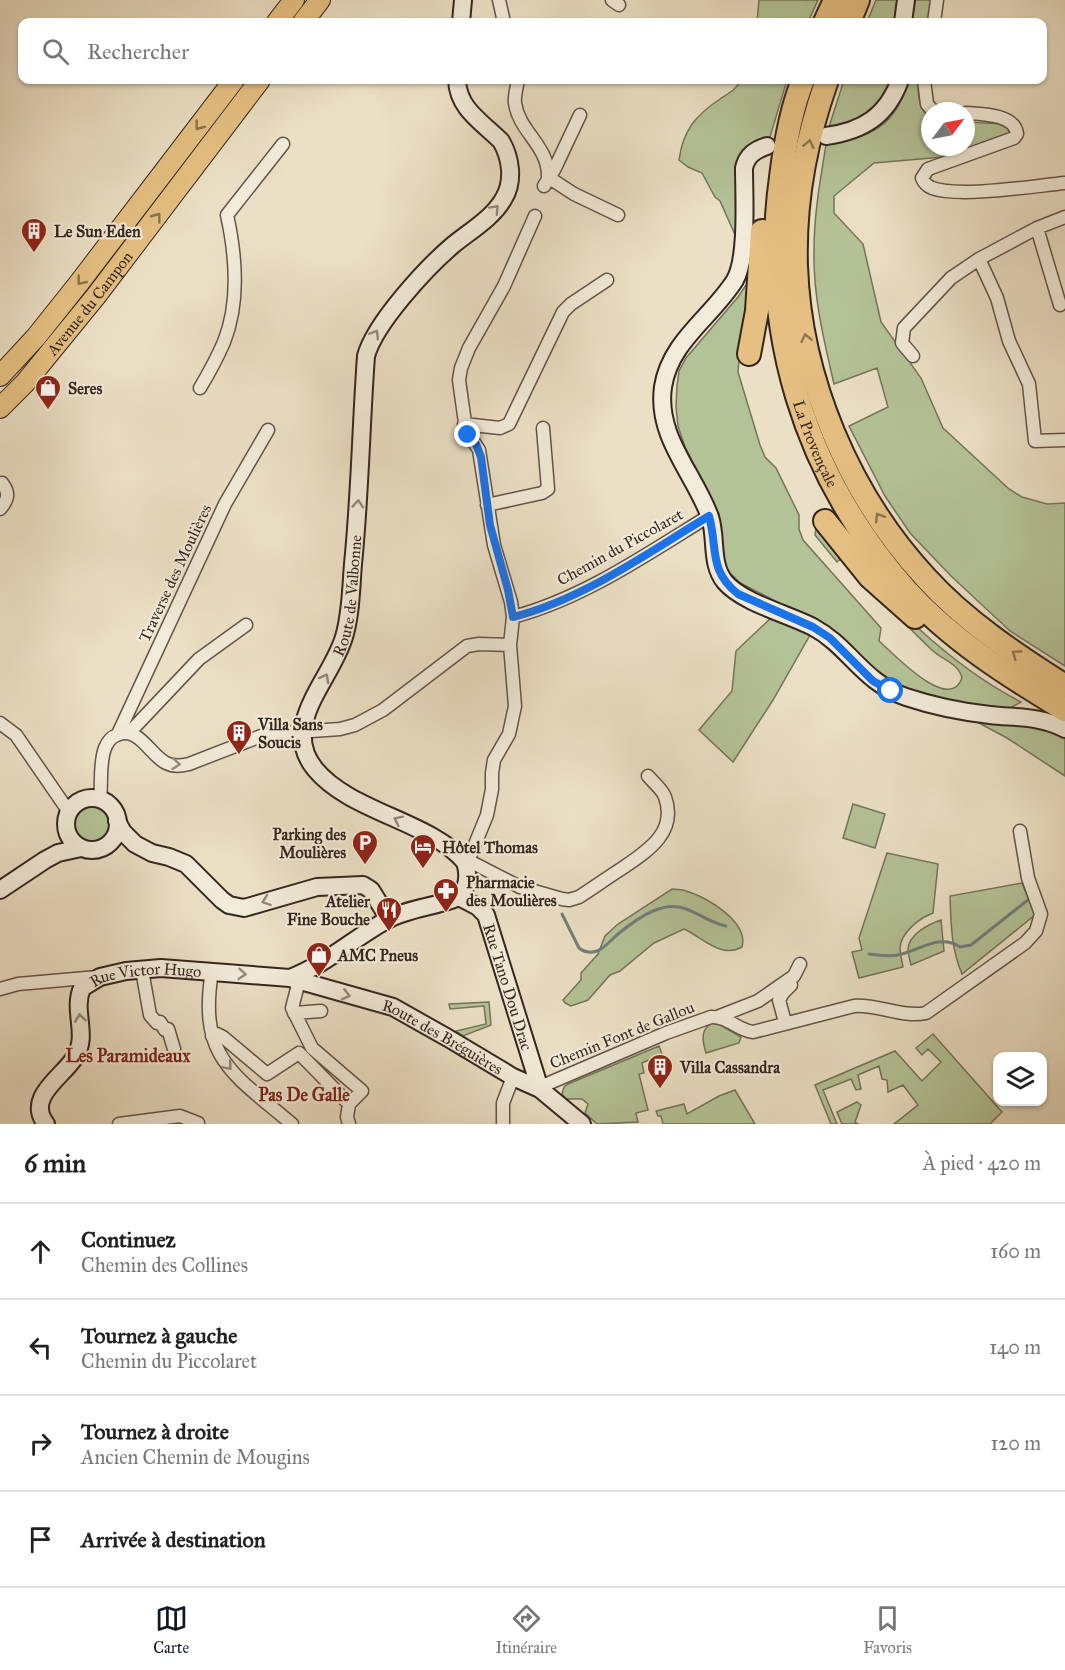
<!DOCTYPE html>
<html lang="fr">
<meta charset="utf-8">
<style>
:root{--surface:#fff;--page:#f6f6f6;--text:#222;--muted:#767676;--line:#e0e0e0;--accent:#111827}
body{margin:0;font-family:"IM FELL Great Primer",serif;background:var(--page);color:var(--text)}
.controls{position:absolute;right:18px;bottom:18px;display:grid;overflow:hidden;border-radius:12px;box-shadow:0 2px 4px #0004}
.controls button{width:54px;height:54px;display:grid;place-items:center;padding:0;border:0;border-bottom:2px solid var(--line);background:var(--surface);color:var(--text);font:30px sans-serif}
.compass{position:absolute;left:921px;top:102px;width:54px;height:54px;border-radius:50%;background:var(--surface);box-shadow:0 2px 4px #0004;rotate:58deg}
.stop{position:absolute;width:18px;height:18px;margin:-14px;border:4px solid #1a73e8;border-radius:50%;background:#fff}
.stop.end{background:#1a73e8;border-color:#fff;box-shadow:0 2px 6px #0008}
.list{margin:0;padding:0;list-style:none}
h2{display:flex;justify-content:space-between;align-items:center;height:78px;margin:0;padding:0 24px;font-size:26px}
h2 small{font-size:20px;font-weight:400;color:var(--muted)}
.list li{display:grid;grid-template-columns:39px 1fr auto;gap:18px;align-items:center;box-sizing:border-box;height:96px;padding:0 24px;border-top:2px solid var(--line)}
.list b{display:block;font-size:22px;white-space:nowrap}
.list p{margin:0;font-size:20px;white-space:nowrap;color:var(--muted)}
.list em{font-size:20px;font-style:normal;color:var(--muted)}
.icon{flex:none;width:33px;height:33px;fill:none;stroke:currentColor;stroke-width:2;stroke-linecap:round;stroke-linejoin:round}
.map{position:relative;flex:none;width:1065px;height:1124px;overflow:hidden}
.search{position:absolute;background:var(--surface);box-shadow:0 2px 4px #0004;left:18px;right:18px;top:18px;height:66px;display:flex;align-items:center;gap:15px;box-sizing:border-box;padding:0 21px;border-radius:12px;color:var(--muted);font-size:22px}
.sheet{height:462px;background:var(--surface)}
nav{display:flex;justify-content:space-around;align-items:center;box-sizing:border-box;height:84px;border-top:2px solid var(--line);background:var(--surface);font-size:16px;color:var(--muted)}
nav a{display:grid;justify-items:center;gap:3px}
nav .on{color:var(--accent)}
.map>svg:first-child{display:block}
</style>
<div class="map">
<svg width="1065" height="1124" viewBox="0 0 1065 1124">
<rect width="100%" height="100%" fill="#ebe0c5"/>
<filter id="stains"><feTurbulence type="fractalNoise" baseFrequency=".00333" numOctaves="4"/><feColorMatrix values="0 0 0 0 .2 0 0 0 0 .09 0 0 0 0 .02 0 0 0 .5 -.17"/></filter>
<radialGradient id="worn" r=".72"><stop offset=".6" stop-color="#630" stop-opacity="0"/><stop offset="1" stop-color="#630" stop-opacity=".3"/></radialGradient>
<!-- green -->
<path fill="#b4c397" stroke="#74745a" stroke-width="1.5" d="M759 0H818L808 22H757Z
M876 0H897L894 22H867Z
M915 0H931L928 22H912Z
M741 80H787L770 137C754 142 743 146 738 163L736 237 720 201 715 197 702 173 688 167 679 160C683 130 696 115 720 99 729 93 737 89 741 80Z
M844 80H893L881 102 859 119 829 127Z
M908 80H919C917 94 918 108 930 117V147H966V122L1005 124 1009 126 1010 130 1007 134 943 157 874 163 834 196V213L863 244 881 322 921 378 943 428 1009 489 1022 497 1047 504 1065 503V666L1010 631 951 576 910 533 885 496 849 426 888 407 877 368 834 384C824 341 813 296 814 251 814 215 820 181 826 145 870 136 896 128 908 80Z
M746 285 752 292 743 355 739 359 738 372 760 445 765 457 776 468 799 515V529L803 540 881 628 879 641C893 653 949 714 962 678 959 664 943 660 933 651 901 621 872 589 843 557L837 562 815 535 816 529 819 526C879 591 941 661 1021 702L1007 710 944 699 906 688 885 679 825 626 740 583 728 571 723 557 719 514 685 447 678 426 676 407 677 386 679 371 686 358 738 297Z
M772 617 810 635 773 700 733 762 699 730 732 691 736 651Z
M979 723C1008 724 1040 721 1065 737V776L1007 738Z
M71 824a21 21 0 1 1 42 0a21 21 0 1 1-42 0Z
M853 804 885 814 875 848 843 838Z
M887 853 938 864 933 913C920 918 901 932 900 948 900 954 902 961 903 967L859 978 852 952 862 950 859 938Z
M1022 883 1035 915 962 974C951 948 951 924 950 896Z
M672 889C676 890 682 889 686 891 707 897 749 922 742 947 721 959 702 937 684 929L654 943 620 971 610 975 588 1000 571 1006 565 1003 563 1000 581 980V973L598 954 605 936 618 924Z
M941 920 944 951 911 965C910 960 908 954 908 949 909 934 929 924 941 920Z
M489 1002 491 1025 463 1036 456 1031 486 1024 484 1006 450 1009 449 1004Z
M715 1022 741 1037 739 1043 706 1053C702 1040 700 1027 715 1022Z
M933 1034 1002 1112 990 1124H894L918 1105 903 1085 888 1092 887 1080 882 1079 879 1066 858 1075 861 1089 856 1090 851 1079 823 1090 837 1124H831L815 1085 895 1051 922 1081 941 1062 928 1049 922 1055 916 1048Z
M659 1046 662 1054 642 1063 644 1073 639 1074 648 1110 636 1113 638 1122 597 1124 585 1113 588 1104 582 1099H566L562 1094 564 1087 568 1084Z
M735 1090 755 1124H663L661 1116H658L656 1111 684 1104 687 1114 719 1096Z
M857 1102 861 1105 855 1122 858 1124H842L837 1112Z"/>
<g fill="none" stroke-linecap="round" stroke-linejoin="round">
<!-- stream -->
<path stroke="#727f7d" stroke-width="3" d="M562 914 579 948C584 952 591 953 597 951 604 949 612 939 618 934 629 925 641 916 653 911 687 897 697 920 726 926
M869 954C878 955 889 957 898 955 919 951 939 933 960 947L971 945 1029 899"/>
<defs>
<path id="street" d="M499 0 504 22
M612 0 619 5
M934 22 937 0
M518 80C517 87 514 96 515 103 519 132 549 146 548 177
M924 80 927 104 933 111
M966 113C981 114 1015 114 1017 134L1014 138 928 169 922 178C924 183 927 186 932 188 959 198 1034 186 1065 183
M548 177 574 194 618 215
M544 186 555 168 580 115
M535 216 504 286 469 348 461 368 459 380 466 430 479 450 494 545 511 602 513 617 510 645 515 706 509 734 494 760 492 773V789L487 815 471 854 465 862 475 864 520 887 562 899 569 900 579 897C593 888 607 878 621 869 646 852 678 833 665 797 663 790 653 782 648 776
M1065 217 1037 228 979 259 997 298 1009 341 1029 384 1035 441 1065 440
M1037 228 1060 305
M913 356 902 343 904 328 951 278 979 259
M200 388C209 373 217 358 224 342 240 302 236 256 227 215L283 144
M464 424 500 428 509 424 563 312 571 304 607 280
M487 505 542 493 548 489 543 428
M0 509C8 500 10 493 2 483
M513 617C584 598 647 554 709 516
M0 723 16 735 69 812
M129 733 199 659 246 625
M118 734 225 504 268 430
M100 800C102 783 99 764 105 748 107 743 111 737 117 735 138 725 150 755 166 763 174 767 181 766 189 764L261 736 283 733 340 729 355 725 383 710 467 646 479 644 510 645
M142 970 150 1015 157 1023 160 1022 165 1030 168 1029 174 1049
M212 971C198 1058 232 1073 292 1124
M299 981 292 1008 312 1048 362 1091 349 1104
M0 989 18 984 97 977
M294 1013 321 1011
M717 1017 758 1001 794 976 800 964
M785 1022 779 1000 783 993 791 985
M212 1036 217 1034 223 1037 267 1074 299 1053 349 1104 347 1117 349 1124
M540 1089 547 1084 666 1033 711 1017C728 1016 737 1030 753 1032L854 1006C878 1004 902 1018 926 1013L1025 943 1036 931 1041 914 1028 878 1020 831
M119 1124 180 1116 198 1123
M503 1124V1103L513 1077"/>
<g id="secondary">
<path d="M461 22 463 0"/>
<path d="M903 22 906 0"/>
<path d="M826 136C863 131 887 116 900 80"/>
<path d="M767 146C755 150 747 155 744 168 744 195 748 257 735 280 712 317 670 341 663 387 656 437 694 473 710 517 717 538 710 564 725 582 743 603 788 614 813 627 850 647 862 682 906 697 933 706 963 712 990 715 1017 718 1041 716 1065 729"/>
<circle cx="92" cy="824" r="26"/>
<path d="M117 821 123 832 135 844 152 853 169 857 186 864 222 900 229 905 244 908 317 887 363 885 371 890 389 919"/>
<path d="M0 890 45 860 58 853 81 848"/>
<path id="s1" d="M459 897 478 907 486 915 540 1089"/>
<path id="s2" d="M290 978C325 965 354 938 387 920 408 908 436 907 459 897 468 888 469 874 465 862 430 821 350 812 315 769 279 725 332 679 344 637 351 614 351 588 353 564 360 495 361 425 366 356 375 323 427 267 453 245 470 231 493 218 504 198 514 181 511 158 501 141 482 122 458 109 457 80"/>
<path id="s3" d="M46 1124C25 1097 63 1077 75 1057 89 1035 72 1011 82 988L100 977 126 971 161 968 290 978 393 1007 448 1038 513 1077 540 1089 582 1124"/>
</g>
<g id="primary">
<path d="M277 22 294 0"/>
<path d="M303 22 320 0"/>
<path d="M0 376 36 337 79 283 234 80"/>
<path id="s4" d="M0 408 25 383 96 296 260 80"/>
</g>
<g id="highway">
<path d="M825 22 835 0"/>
<path d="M849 22 858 0"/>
<path id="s5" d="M803 80C791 110 785 144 781 177 760 330 804 474 906 590 951 640 1009 676 1065 710"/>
<path d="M827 80C806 139 794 203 796 266 800 379 849 495 926 578 965 621 1016 655 1065 686"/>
<path d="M749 354 757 311 762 231"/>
<path d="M825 521 870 577 915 617"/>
</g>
</defs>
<!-- street casing -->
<use href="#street" stroke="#625448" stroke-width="15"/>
<!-- secondary casing -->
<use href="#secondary" stroke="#34261e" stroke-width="20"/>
<!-- primary casing -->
<use href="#primary" stroke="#34261e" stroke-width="22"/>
<!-- highway casing -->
<use href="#highway" stroke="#34261e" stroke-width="26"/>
<!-- street -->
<use href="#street" stroke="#f2ebd9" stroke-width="12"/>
<!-- secondary -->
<use href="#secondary" stroke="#f2ebd9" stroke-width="16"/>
<!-- primary -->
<use href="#primary" stroke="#e6c082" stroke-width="20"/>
<!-- highway -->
<use href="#highway" stroke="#e6c082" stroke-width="22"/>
</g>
<!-- one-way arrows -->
<defs><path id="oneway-chevron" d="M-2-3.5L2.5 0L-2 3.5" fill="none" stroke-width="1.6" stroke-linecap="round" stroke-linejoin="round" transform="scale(1.5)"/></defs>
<g stroke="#8d7350">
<use href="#oneway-chevron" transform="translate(199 126) rotate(127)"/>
<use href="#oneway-chevron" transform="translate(809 144) rotate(-78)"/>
<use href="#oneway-chevron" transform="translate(157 217) rotate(-53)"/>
<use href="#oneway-chevron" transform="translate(81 281) rotate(128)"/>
<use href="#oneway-chevron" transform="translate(806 338) rotate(-102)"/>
<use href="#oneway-chevron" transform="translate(879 517) rotate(-122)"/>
<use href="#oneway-chevron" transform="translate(1016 654) rotate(-145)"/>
</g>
<g stroke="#93887c">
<use href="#oneway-chevron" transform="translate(495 209) rotate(-47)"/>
<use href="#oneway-chevron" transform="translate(375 334) rotate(-58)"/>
<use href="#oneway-chevron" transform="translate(358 504) rotate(-86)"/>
<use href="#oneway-chevron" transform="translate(325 678) rotate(-61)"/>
<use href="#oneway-chevron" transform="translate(176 764) rotate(5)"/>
<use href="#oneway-chevron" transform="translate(398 820) rotate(-154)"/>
<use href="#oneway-chevron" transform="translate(266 901) rotate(161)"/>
<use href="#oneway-chevron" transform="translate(242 974) rotate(5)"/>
<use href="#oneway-chevron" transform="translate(346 995) rotate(14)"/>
<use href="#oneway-chevron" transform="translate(80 1018) rotate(-98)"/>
<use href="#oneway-chevron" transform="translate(228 1066) rotate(50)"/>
</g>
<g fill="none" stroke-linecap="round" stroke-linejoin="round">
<!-- route -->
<path stroke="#1a73e8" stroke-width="8" d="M468 435 476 444 481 457 490 525 508 590 513 617C584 599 647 553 709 516 718 548 708 570 738 594L813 627 830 638 873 681 891 691"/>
</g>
<!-- icons -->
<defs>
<symbol id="building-pin" viewBox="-11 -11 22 30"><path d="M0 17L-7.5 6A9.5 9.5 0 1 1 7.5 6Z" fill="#8f2418" stroke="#f2ebd9"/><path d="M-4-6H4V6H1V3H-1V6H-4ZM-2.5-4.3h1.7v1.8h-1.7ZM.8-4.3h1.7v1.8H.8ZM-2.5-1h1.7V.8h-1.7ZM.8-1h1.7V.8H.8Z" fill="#fff"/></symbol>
<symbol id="shop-pin" viewBox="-11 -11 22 30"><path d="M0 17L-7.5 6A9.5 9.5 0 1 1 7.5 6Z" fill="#8f2418" stroke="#f2ebd9"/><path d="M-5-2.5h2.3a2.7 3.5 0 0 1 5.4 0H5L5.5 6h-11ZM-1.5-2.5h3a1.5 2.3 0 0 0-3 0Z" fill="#fff"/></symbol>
<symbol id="parking-pin" viewBox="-11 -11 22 30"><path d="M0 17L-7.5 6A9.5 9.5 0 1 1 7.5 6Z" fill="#8f2418" stroke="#f2ebd9"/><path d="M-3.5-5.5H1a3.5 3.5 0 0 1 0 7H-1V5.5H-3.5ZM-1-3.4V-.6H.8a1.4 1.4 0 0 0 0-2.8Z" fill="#fff"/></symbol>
<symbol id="hotel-pin" viewBox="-11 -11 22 30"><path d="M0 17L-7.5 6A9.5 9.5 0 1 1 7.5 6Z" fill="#8f2418" stroke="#f2ebd9"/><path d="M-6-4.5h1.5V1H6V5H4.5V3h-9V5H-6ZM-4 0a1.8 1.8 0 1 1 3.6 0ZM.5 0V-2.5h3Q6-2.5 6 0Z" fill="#fff"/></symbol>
<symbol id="pharmacy-pin" viewBox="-11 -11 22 30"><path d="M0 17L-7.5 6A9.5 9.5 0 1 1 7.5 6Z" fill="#8f2418" stroke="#f2ebd9"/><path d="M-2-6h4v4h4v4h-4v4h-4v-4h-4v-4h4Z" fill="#fff"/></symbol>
<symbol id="restaurant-pin" viewBox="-11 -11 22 30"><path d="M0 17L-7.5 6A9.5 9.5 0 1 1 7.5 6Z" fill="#8f2418" stroke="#f2ebd9"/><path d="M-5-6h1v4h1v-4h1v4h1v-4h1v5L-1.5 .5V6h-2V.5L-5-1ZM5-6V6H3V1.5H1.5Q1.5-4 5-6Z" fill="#fff"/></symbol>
</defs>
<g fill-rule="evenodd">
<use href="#building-pin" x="19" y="216" width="30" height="40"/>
<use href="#shop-pin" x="33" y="373" width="30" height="40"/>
<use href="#building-pin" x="224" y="718" width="30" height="40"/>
<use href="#parking-pin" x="350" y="828" width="30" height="40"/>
<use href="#hotel-pin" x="408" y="832" width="30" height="40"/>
<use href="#pharmacy-pin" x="431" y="876" width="30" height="40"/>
<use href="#restaurant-pin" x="374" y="895" width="30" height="40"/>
<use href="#shop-pin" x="304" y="940" width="30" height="40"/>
<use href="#building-pin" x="645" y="1052" width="30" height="40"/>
</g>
<g text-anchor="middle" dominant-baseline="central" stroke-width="4.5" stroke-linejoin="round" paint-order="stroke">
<!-- poi labels -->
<g font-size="16" font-weight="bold" fill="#34261e" stroke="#f2ebd9" text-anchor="start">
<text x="54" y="231">Le Sun Eden</text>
<text x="68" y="388">Seres</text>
<text x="258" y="724">Villa Sans<tspan x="258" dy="18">Soucis</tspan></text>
<text x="346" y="834" text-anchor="end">Parking des<tspan x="346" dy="18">Moulières</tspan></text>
<text x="442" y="847">Hôtel Thomas</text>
<text x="466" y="882">Pharmacie<tspan x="466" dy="18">des Moulières</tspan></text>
<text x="370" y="901" text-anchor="end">Atelier<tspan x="370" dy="18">Fine Bouche</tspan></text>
<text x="338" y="955">AMC Pneus</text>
<text x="680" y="1067">Villa Cassandra</text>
</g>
<!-- street labels -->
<g font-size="16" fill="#34261e" stroke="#f2ebd9">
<text stroke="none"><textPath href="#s4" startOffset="138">Avenue du Campon</textPath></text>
<text stroke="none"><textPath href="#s5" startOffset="372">La Provençale</textPath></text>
<text transform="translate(620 547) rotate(-29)">Chemin du Piccolaret</text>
<text transform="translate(175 573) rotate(-65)">Traverse des Moulières</text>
<text stroke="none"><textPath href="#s2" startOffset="590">Route de Valbonne</textPath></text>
<text stroke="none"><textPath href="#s3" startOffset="218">Rue Victor Hugo</textPath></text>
<text stroke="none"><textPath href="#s1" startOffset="108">Rue Tano Dou Drac</textPath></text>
<text transform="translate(622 1035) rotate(-22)">Chemin Font de Gallou</text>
<text stroke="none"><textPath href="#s3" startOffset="528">Route des Bréguières</textPath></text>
</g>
<!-- neighbourhood labels -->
<g font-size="18" font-weight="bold" fill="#7a1f14" stroke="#f2ebd9">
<text x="128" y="1056">Les Paramideaux</text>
<text x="304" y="1095">Pas De Galle</text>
</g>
</g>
<rect width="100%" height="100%" filter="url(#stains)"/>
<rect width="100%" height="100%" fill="url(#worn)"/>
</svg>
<div class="controls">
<button><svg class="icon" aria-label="layers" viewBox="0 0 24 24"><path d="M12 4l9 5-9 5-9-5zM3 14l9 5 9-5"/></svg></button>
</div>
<svg class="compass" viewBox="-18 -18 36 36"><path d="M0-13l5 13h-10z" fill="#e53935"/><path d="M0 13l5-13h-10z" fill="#767676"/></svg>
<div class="stop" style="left:891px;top:691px"></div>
<div class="stop end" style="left:468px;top:435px"></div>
<div class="search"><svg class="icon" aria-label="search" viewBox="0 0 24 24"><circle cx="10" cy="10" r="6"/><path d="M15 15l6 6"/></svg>Rechercher</div>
</div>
<section class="sheet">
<h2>6 min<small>À pied · 420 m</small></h2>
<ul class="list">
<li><svg class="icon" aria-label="ahead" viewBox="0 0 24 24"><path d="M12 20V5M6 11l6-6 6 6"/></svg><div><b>Continuez</b><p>Chemin des Collines</p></div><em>160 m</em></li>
<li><svg class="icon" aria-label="left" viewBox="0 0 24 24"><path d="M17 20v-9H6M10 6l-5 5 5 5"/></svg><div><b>Tournez à gauche</b><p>Chemin du Piccolaret</p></div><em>140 m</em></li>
<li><svg class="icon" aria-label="right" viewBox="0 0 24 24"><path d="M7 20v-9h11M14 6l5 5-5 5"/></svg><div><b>Tournez à droite</b><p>Ancien Chemin de Mougins</p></div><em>120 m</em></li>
<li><svg class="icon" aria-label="arrive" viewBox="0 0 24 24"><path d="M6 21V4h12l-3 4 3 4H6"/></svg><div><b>Arrivée à destination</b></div></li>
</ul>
</section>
<nav>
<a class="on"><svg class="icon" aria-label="map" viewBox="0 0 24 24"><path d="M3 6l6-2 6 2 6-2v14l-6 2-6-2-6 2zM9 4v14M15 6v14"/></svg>Carte</a>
<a><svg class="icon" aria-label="directions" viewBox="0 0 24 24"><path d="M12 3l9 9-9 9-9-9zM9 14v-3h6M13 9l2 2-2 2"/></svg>Itinéraire</a>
<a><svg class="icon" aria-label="saved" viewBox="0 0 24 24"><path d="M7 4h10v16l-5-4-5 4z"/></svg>Favoris</a>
</nav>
